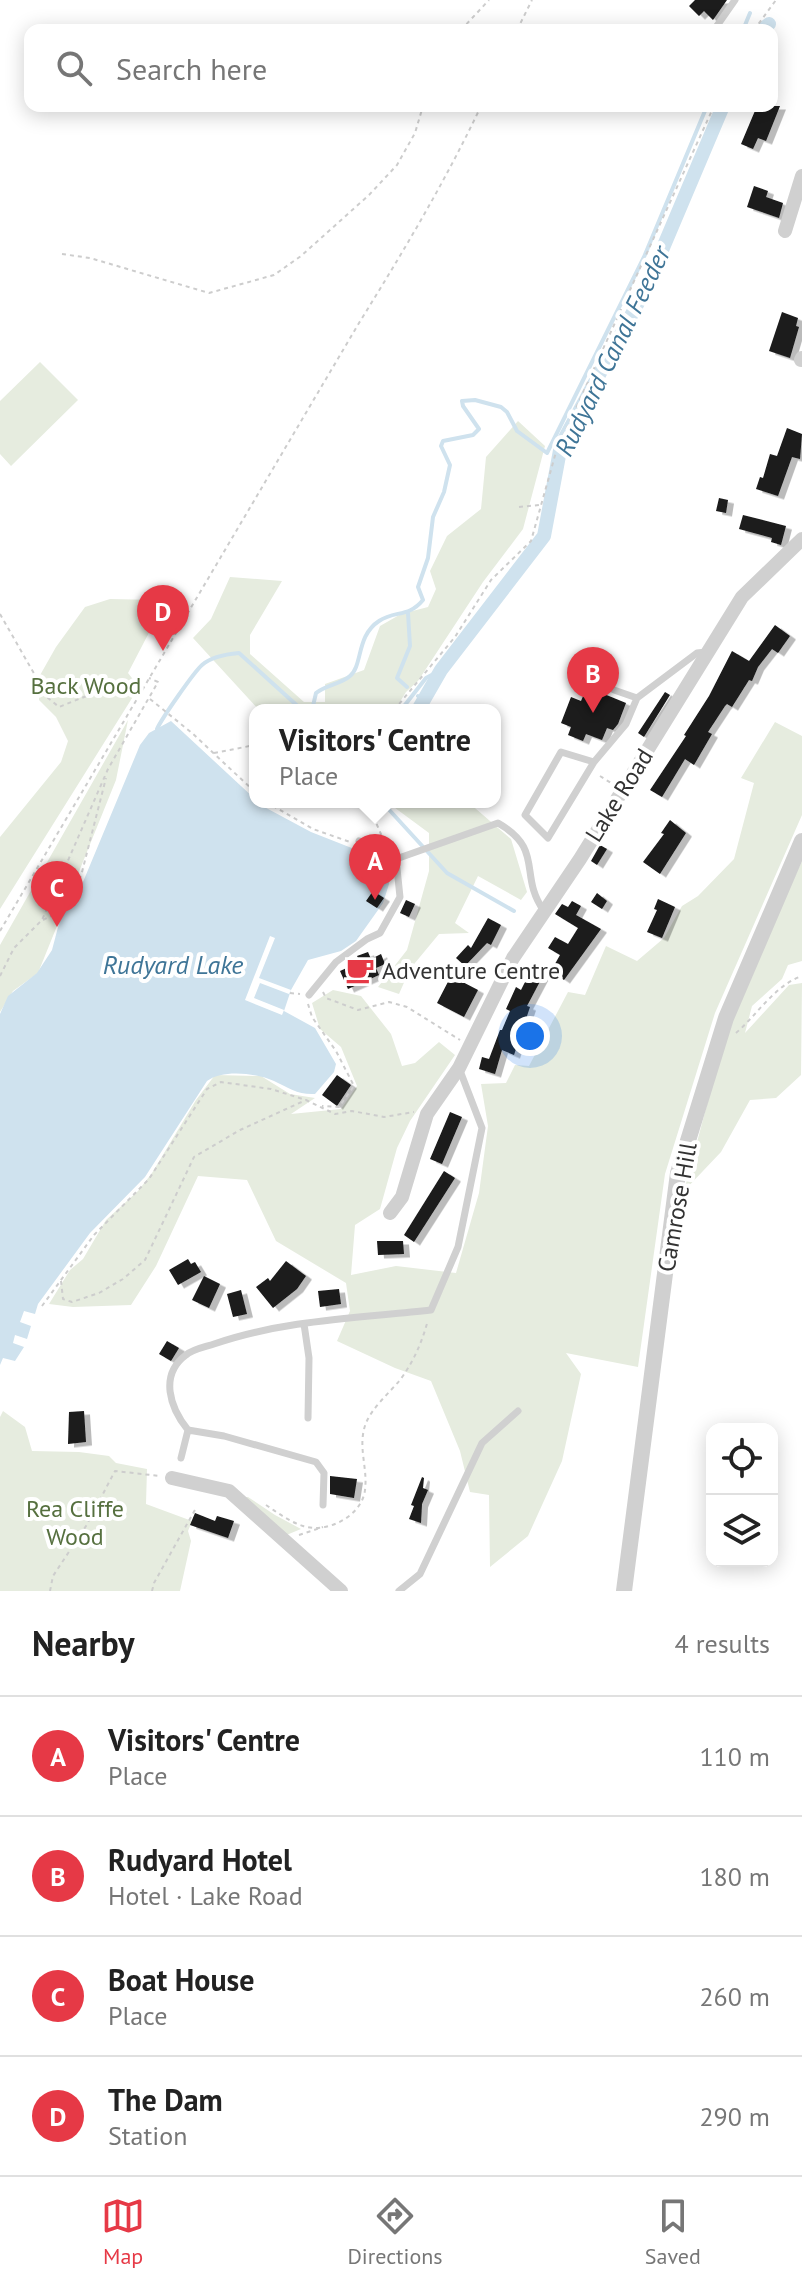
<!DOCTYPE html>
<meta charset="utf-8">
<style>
:root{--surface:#fff;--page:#f2f2f2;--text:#222;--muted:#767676;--line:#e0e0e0;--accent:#e63946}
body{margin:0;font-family:"PT Sans",sans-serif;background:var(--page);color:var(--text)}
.controls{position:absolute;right:24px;bottom:24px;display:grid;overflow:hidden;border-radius:16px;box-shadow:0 4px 20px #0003}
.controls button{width:72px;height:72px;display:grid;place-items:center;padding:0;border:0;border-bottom:2px solid var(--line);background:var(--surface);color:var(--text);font:40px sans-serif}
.you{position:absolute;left:530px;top:1036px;width:28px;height:28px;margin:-20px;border:6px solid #fff;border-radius:50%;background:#1a73e8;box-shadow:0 0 0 12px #1a73e833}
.badge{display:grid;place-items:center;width:52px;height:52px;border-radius:50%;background:var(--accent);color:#fff;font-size:26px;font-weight:700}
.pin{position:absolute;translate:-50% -66px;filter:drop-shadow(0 2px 4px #0008)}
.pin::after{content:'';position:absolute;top:42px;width:28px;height:24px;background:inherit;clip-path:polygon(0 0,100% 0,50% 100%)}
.popup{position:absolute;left:249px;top:704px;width:252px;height:104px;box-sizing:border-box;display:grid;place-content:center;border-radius:16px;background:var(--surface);filter:drop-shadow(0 2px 6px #0005);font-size:26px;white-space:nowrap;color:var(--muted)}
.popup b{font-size:30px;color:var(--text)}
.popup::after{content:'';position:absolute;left:50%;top:100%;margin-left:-16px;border:16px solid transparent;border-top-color:var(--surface)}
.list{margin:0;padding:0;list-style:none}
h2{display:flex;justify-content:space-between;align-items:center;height:104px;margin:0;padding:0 32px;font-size:34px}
h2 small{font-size:26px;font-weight:400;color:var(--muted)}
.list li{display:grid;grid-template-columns:52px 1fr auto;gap:24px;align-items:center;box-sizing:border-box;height:120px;padding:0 32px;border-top:2px solid var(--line)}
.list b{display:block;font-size:30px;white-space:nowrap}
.list p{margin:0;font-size:26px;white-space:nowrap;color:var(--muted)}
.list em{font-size:26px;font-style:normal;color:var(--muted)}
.icon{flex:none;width:44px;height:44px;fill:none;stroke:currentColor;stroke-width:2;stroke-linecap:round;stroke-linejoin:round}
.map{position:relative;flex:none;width:802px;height:1591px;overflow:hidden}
.search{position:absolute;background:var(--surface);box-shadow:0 4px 20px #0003;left:24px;right:24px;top:24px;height:88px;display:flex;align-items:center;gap:20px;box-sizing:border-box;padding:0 28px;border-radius:16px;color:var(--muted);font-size:30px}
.sheet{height:584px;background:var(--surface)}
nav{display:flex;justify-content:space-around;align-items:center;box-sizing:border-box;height:112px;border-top:2px solid var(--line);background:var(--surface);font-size:22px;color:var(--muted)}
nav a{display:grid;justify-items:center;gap:4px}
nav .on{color:var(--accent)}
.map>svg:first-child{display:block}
</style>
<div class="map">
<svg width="802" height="1591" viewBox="0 0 802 1591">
<defs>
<filter id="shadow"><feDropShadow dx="6" dy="3.5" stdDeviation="0" flood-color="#0004"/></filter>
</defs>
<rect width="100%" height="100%" fill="#fff"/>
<!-- green -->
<path fill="#e6ecdf" d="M40 362 78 400 11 466 0 454V401Z
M518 421 545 446 523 529 483 582 418 681 406 692 395 710H259L193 638 211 619 230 577 282 581 250 635V654L304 702H325V684L364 670 380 626 401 614 428 607 436 589 430 571 447 536 481 509 486 457Z
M110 599 160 600 154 623 128 673 139 687 0 909V837L61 762 68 741 56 717 39 700V677L56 647 85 607Z
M128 720 116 780 38 973 13 991 0 1012V945Z
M775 722 802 736V815L715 1013 665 1174 638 1367 566 1353 581 1374 562 1461 528 1536 490 1567 489 1495 470 1492 460 1451 431 1381 395 1368 337 1341 350 1311 346 1283 276 1241 247 1180 198 1176 156 1266 131 1305 73 1307 49 1304 70 1270 83 1259 106 1220 138 1191 152 1173 196 1100 215 1075 261 1076 290 1094 315 1098 291 1114 341 1109 357 1086 341 1047 320 1029 312 1003 333 990 361 996 391 1034 402 1066 415 1063 439 1042 455 1055 410 1121 397 1148 380 1209 355 1225 351 1275 396 1266 456 1273 479 1193 488 1126 481 1084 506 1083 515 1065 529 1066 568 992 585 995 606 946 637 961 664 938 682 906 698 896 734 859 754 783 741 778Z
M387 802H468L511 839 527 892 521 900 478 876 455 923 469 933 439 934 410 969 399 994 378 987 407 950 429 871V833Z
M802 861V961L788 965 782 979 752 1006 745 1033 789 985 802 983 801 1075 776 1098 750 1100 721 1152 684 1191 730 1018Z
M3 1411 25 1427 32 1451 79 1452 109 1456 116 1463 147 1469 146 1504 192 1521 188 1531 191 1541 180 1591H0V1417Z
M244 1497H248L275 1515 301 1529 284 1536Z"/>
<!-- water -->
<path fill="#cfe2ee" d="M171 721 255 799V802L311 832 372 856 382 863 388 873 389 884 383 903 356 941 341 951 308 960 291 990 284 1011 315 1028 336 1064 334 1072 315 1094C298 1095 289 1088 274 1081 256 1073 223 1069 207 1081L145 1177 90 1233 38 1304 35 1314 24 1311 20 1322 31 1326 27 1339 15 1335 13 1343 24 1347 15 1361 3 1358 0 1365V1014L8 996 37 973 52 950 62 912 68 899 83 882 140 745 149 733Z"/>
<!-- pier -->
<path fill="#fff" d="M270 936 275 938 259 978 291 990 289 994 260 983 254 998 284 1010 282 1015 245 1000Z"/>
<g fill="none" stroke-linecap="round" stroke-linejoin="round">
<!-- stream -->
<path stroke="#cfe2ee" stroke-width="4" d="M743 30 750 13
M407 687 397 678 410 646 408 613
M418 696 424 701
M309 710 313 706 316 693C326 685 341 684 350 676 363 665 356 636 379 621 395 610 408 618 423 600L418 587 428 558 433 517 444 492 450 465 441 446 443 441 473 435 479 429 463 406 462 401 475 400 501 407 507 412 517 431 547 453 644 257 707 106
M401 710 426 678 441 670
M157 729C162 718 194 672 202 665 211 657 228 654 239 653L302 710
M382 802 447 873 514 911"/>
<!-- canal -->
<path stroke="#cfe2ee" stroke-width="14" d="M762 30 769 24
M418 710 441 670 544 536 561 445 646 288 723 106"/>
</g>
<!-- building -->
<path fill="#1a1a1a" filter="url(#shadow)" d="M695 0H727L713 20 704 11 699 16 689 6Z
M757 106H780L766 141 758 138 753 149 741 144Z
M754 186 768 191 766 197 783 203 779 218 747 207Z
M782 312 798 318 796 326 799 327 790 358 769 351Z
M787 428 802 434 800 459 792 457 778 496 756 489 760 477 763 478 770 454 777 456Z
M719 498 728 500 726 513 716 511Z
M743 515 786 526 781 545 771 542 772 538 739 529Z
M775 625 790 636 778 653 772 649 758 667 752 681 749 680 732 707 727 704 725 706 708 732 712 734 694 765 685 759 662 797 650 790 686 736 684 735 709 696 732 651 749 661Z
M587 687 626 703 618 724 613 730 607 728 602 740 586 734 583 741 568 735 571 727 561 723 571 697 581 701Z
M665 692 670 695 644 737 638 733Z
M670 820 686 833 660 874 643 862 664 834 661 833Z
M600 845 607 849 597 865 591 861Z
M373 891 384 898 377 908 366 901Z
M597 893 607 901 602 909 591 902Z
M658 899 675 907 662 938 647 932 657 910 654 909Z
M406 900 415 904 409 917 400 913Z
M572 901 581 906 576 915 601 929 564 980 551 971 560 955 548 948 555 937 568 944 578 928 555 914 562 904 568 907Z
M488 918 501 925 491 945 487 943 465 966 456 958 468 945 471 948Z
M368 952 371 959 381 954 385 964 376 968 379 975 348 989 340 971 360 962 357 956Z
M533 966 545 972 527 1006 530 1007 514 1055 502 1050 495 1074 479 1069 482 1057 489 1059 500 1030H502L510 1011 506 1009 516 987 521 990Z
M451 976 478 990 464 1017 437 1003Z
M337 1075 351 1085 337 1106 322 1095Z
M450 1112 462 1117 442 1164 430 1159Z
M444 1171 455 1178 414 1242 404 1235Z
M377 1241H403L404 1254 378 1255Z
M188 1259 191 1264 195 1262 201 1272 178 1285 169 1270Z
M286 1261 306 1276 297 1289 273 1308 256 1287 268 1278 270 1281Z
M204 1276 220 1284 209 1308 192 1300Z
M339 1289 341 1304 320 1307 318 1291Z
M241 1290 247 1314 233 1317 227 1294Z
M167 1341 179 1348 171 1361 159 1354Z
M84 1411 86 1442 68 1444 69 1412Z
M330 1476 357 1479 354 1498 330 1494Z
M422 1477 424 1478 423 1488 428 1490 422 1504 421 1523 409 1519 414 1506 411 1505Z
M195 1513 215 1521 217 1516 234 1521 228 1538 190 1525Z"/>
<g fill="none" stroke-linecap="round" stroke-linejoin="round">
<!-- path -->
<path stroke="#cdcdcd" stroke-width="2" stroke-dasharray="4 4" stroke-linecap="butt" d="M461 30 489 0
M517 30 532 0
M754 30 776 0
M62 254 90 258 209 293 274 275 301 256 369 195 397 165 415 133 423 106
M519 507 539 505
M0 614 48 698 59 707 104 689H143
M150 699 192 733 255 792
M394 710 455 637 491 580 531 541 556 452 714 106
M214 753 255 745
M600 776 611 783
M266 802 313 829 350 842
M367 802 384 841
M43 920 57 913 62 901 81 876 106 778
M0 931 359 323C403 252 445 182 481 106
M0 976 14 948 42 920 108 769 158 682 149 678
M323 992 326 998 358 1010 389 1002 407 1007 460 1040
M290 993 300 994
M308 1004 312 1017 336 1051 354 1086 339 1107 322 1106
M736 1033C757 1015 775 985 802 976
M61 1281 63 1299 72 1302 99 1293 123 1279 145 1260 194 1157 240 1130 306 1100
M42 1306 94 1235 149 1179 207 1089 221 1082 271 1089 306 1100 335 1114 352 1111 384 1117 414 1112
M266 1505C278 1513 290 1522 303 1526 327 1534 362 1516 365 1490 368 1467 357 1446 366 1423 372 1408 389 1393 400 1380 414 1361 422 1342 428 1320
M299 1535 323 1527
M50 1591 53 1576 86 1526 115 1471 160 1476
M152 1591 154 1583 196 1508"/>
<!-- service -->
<path stroke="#d0d0d0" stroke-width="7" d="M714 30 735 0
M637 698 697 653 706 652
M594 762 561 752 525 815 548 838 594 762 626 724 637 698 614 690
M359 841 396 859 498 823C545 850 518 875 544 911
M309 995 336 962 367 939 380 933 400 897 396 859
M304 1324 309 1358 308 1418
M181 1458 188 1430
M323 1505 324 1473 316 1462 224 1436 188 1430C170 1408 159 1375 186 1355 193 1349 205 1347 214 1344 283 1320 359 1318 431 1310L458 1247 482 1128 459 1068
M399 1591 420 1574 482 1443 518 1411"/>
<!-- minor -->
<path stroke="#d0d0d0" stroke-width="14" d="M785 231 802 176
M801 360 802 358
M390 1213 402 1197 427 1114 459 1068 513 958 580 859 742 597 802 539
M172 1478 229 1491 341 1591"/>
<!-- tertiary -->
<path stroke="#d0d0d0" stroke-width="16" d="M624 1591 678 1173 726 1018 802 841"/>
</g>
<!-- icons -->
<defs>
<symbol id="cafe-bare" viewBox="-9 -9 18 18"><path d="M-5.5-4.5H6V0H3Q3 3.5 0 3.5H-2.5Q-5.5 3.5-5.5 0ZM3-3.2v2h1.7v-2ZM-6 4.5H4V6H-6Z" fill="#e63946" stroke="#fff" stroke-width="2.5" paint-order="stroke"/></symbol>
</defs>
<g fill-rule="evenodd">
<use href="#cafe-bare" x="340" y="950" width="40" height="40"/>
</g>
<g text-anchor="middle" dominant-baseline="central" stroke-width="8" stroke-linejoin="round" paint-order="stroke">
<!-- park labels -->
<g font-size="24" fill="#56703f" stroke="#fff">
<text x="86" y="685">Back Wood</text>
<text x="75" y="1508">Rea Cliffe<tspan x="75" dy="28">Wood</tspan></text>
</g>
<!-- street labels -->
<g font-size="24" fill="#333" stroke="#fff">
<text transform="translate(619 795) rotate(-58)">Lake Road</text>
<text transform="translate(677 1207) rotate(-80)">Camrose Hill</text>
</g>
<!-- poi labels -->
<g font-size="24" fill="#333" stroke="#fff" text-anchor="start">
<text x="382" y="970">Adventure Centre</text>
</g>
<!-- water labels -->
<g font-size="26" font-style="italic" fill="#3f7597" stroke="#fff">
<text transform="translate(612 351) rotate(-64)">Rudyard Canal Feeder</text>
<text x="173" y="964">Rudyard Lake</text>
</g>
</g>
</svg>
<div class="controls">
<button><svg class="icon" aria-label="locate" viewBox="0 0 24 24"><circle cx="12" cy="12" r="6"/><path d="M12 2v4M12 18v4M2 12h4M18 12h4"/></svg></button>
<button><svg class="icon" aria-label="layers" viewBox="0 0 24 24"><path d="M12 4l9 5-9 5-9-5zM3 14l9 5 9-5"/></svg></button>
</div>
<div class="you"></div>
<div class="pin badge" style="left:375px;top:900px">A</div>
<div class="popup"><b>Visitors' Centre</b>Place</div>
<div class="pin badge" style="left:593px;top:713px">B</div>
<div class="pin badge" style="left:57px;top:927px">C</div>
<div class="pin badge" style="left:163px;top:651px">D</div>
<div class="search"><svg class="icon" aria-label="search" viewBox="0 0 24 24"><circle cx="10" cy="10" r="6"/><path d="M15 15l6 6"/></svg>Search here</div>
</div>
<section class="sheet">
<h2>Nearby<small>4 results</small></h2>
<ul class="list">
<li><span class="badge">A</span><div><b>Visitors' Centre</b><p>Place</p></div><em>110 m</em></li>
<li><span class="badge">B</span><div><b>Rudyard Hotel</b><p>Hotel · Lake Road</p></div><em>180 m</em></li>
<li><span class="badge">C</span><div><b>Boat House</b><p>Place</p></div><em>260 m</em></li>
<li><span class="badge">D</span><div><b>The Dam</b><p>Station</p></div><em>290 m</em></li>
</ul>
</section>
<nav>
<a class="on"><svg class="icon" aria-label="map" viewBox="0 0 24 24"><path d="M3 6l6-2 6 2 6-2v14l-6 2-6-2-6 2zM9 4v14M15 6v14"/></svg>Map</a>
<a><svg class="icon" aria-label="directions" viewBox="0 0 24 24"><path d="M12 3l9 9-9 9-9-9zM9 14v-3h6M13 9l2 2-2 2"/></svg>Directions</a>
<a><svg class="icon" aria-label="saved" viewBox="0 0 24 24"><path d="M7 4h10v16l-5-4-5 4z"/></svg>Saved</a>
</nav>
